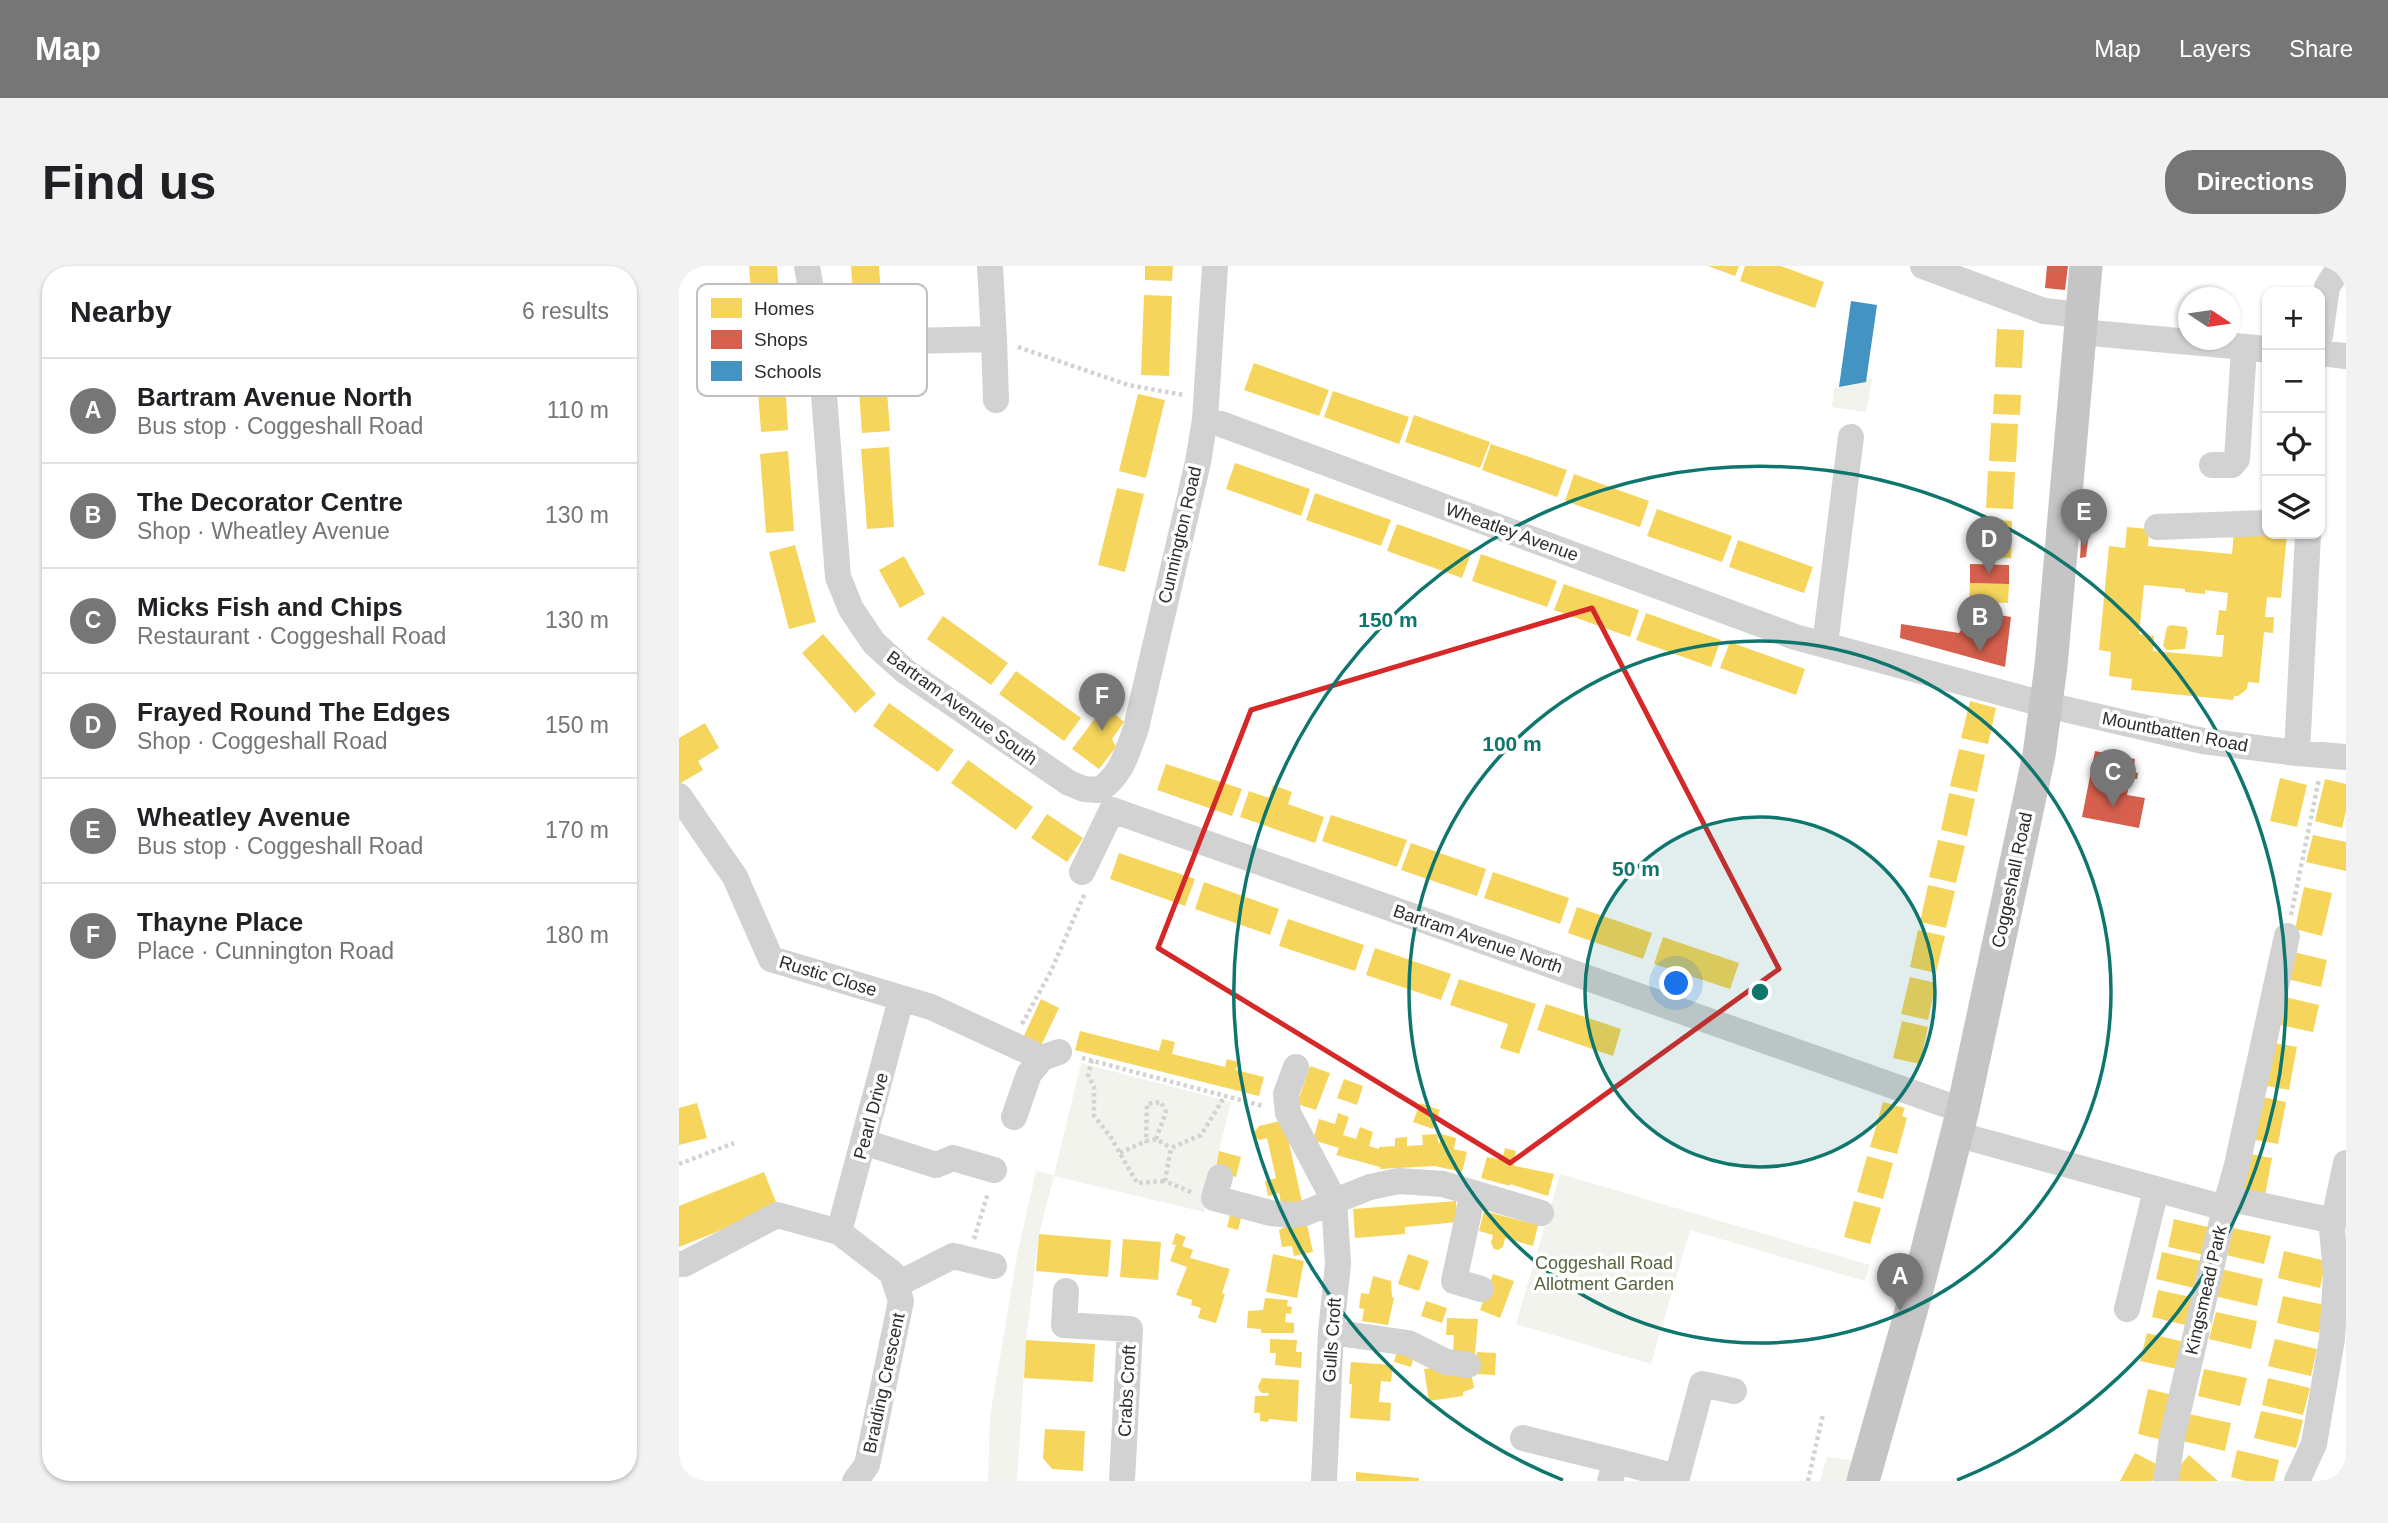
<!DOCTYPE html>
<meta charset="utf-8">
<style>
:root{--surface:#fff;--page:#f2f2f2;--text:#202124;--muted:#757577;--line:#e0e0e0;--accent:#767676}
body{margin:0;font-family:Arial,sans-serif;background:var(--page);color:var(--text)}
.controls{position:absolute;right:21px;top:21px;display:grid;overflow:hidden;border-radius:14px;box-shadow:0 2px 5px #0004}
.controls button{width:63px;height:63px;display:grid;place-items:center;padding:0;border:0;border-bottom:2px solid var(--line);background:var(--surface);color:var(--text);font:35px sans-serif}
.compass{position:absolute;left:1499px;top:21px;width:63px;height:63px;border-radius:50%;background:var(--surface);box-shadow:0 2px 5px #0004;rotate:103deg}
.you{position:absolute;left:998px;top:718px;width:24px;height:24px;margin:-18px;border:5px solid #fff;border-radius:50%;background:#1a73e8;box-shadow:0 0 0 10px #1a73e833}
.badge{display:grid;place-items:center;width:46px;height:46px;border-radius:50%;background:var(--accent);color:#fff;font-size:23px;font-weight:700}
.pin{position:absolute;translate:-50% -58px;filter:drop-shadow(0 2px 4px #0008)}
.pin::after{content:'';position:absolute;top:37px;width:24px;height:21px;background:inherit;clip-path:polygon(0 0,100% 0,50% 100%)}
.list{margin:0;padding:0;list-style:none}
h2{display:flex;justify-content:space-between;align-items:center;height:91px;margin:0;padding:0 28px;font-size:30px}
h2 small{font-size:23px;font-weight:400;color:var(--muted)}
.list li{display:grid;grid-template-columns:46px 1fr auto;gap:21px;align-items:center;box-sizing:border-box;height:105px;padding:0 28px;border-top:2px solid var(--line)}
.list b{display:block;font-size:26px;white-space:nowrap}
.list p{margin:0;font-size:23px;white-space:nowrap;color:var(--muted)}
.list em{font-size:23px;font-style:normal;color:var(--muted)}
.icon{flex:none;width:38px;height:38px;fill:none;stroke:currentColor;stroke-width:2;stroke-linecap:round;stroke-linejoin:round}
.map{position:relative;flex:none;width:1667px;height:1215px;overflow:hidden;border-radius:28px}
header{display:flex;align-items:center;gap:42px;box-sizing:border-box;height:98px;padding:0 35px;background:var(--accent);color:#fff}
header strong{font-size:33px}
nav{display:flex;gap:38px;margin-inline-start:auto;font-size:24px}
.intro{display:flex;align-items:center;justify-content:space-between;box-sizing:border-box;height:168px;padding:0 42px}
h1{margin:0;font-size:49px}
.button{padding:18px 32px;border-radius:28px;background:var(--accent);color:#fff;font-size:24px;font-weight:700}
main{display:flex;gap:42px;padding:0 42px}
aside{flex:1;background:var(--surface);border-radius:28px;box-shadow:0 2px 5px #0004}
.map>svg:first-child{display:block}
</style>
<header>
<strong>Map</strong>
<nav><a>Map</a><a>Layers</a><a>Share</a></nav>
</header>
<div class="intro"><h1>Find us</h1><a class="button">Directions</a></div>
<main>
<aside>
<h2>Nearby<small>6 results</small></h2>
<ul class="list">
<li><span class="badge">A</span><div><b>Bartram Avenue North</b><p>Bus stop · Coggeshall Road</p></div><em>110 m</em></li>
<li><span class="badge">B</span><div><b>The Decorator Centre</b><p>Shop · Wheatley Avenue</p></div><em>130 m</em></li>
<li><span class="badge">C</span><div><b>Micks Fish and Chips</b><p>Restaurant · Coggeshall Road</p></div><em>130 m</em></li>
<li><span class="badge">D</span><div><b>Frayed Round The Edges</b><p>Shop · Coggeshall Road</p></div><em>150 m</em></li>
<li><span class="badge">E</span><div><b>Wheatley Avenue</b><p>Bus stop · Coggeshall Road</p></div><em>170 m</em></li>
<li><span class="badge">F</span><div><b>Thayne Place</b><p>Place · Cunnington Road</p></div><em>180 m</em></li>
</ul>
</aside>
<div class="map">
<svg width="1667" height="1215" viewBox="0 0 1667 1215">
<rect width="100%" height="100%" fill="#fff"/>
<!-- green -->
<path fill="#f1f3ec" d="M1188 112 1193 113 1187 146 1153 141 1155 122 1187 116Z
M402 797 552 836 525 946 375 910 360 968 347 1074 338 1215H309L311 1151 339 985 357 905 375 909Z
M881 908 1191 999 1186 1015 1011 964 972 1098 837 1058Z
M1148 1191 1178 1195 1172 1215H1141Z"/>
<!-- homes -->
<path fill="#f6d55c" fill-rule="evenodd" d="M70 0H98L103 68 75 69Z
M172 0H200L204 59 176 61Z
M466 0H494L493 15 466 14Z
M1029 0H1060L1056 10Z
M1066 0H1102L1145 16 1136 42 1061 15Z
M465 29 493 30 490 110 462 109Z
M1318 63 1345 64 1343 102 1316 101Z
M104 84 109 164 82 166 76 86Z
M205 85 211 165 183 167 177 87Z
M575 97 650 124 640 150 565 124Z
M654 125 730 151 720 178 645 151Z
M459 128 486 134 467 212 440 205Z
M1315 128 1342 129 1341 149 1314 148Z
M735 149 811 176 801 202 726 176Z
M1312 157 1339 158 1337 196 1310 195Z
M812 178 888 204 878 231 803 204Z
M210 181 215 261 188 263 182 183Z
M109 185 115 265 87 267 81 188Z
M556 197 631 223 622 250 547 223Z
M1309 205 1336 206 1334 243 1307 242Z
M895 208 970 235 961 261 886 235Z
M438 222 465 228 446 306 419 299Z
M636 227 712 254 702 280 627 254Z
M978 243 1053 270 1043 296 968 270Z
M1307 253 1333 255 1332 292 1305 291Z
M1556 254 1588 268H1608L1602 332 1588 331 1586 351H1595L1594 367 1585 366 1580 417 1569 416 1568 423 1559 430H1555L1554 434 1452 424 1453 413 1430 410 1432 386 1420 384 1430 280 1446 282 1448 261 1470 263 1469 280 1553 288ZM1465 319 1506 323V326L1526 328V324L1549 327 1547 345 1540 344 1537 369H1545L1543 391 1474 385 1475 370 1460 368Z
M718 258 793 285 783 312 708 285Z
M1059 274 1134 301 1125 327 1050 301Z
M116 279 137 356 110 363 90 286Z
M802 288 878 315 868 341 793 315Z
M225 290 246 328 221 342 200 304Z
M1291 317 1330 318 1329 337 1290 336Z
M885 318 960 344 951 371 875 344Z
M967 347 1042 374 1032 401 957 374Z
M264 350 329 397 312 419 248 373Z
M1492 359 1507 361 1509 365 1506 383 1488 384 1484 380 1488 361Z
M144 368 197 428 176 447 123 387Z
M1051 376 1126 403 1117 429 1041 402Z
M337 405 402 452 385 475 320 428Z
M1291 435 1317 442 1309 478 1282 472Z
M210 437 275 484 259 506 194 460Z
M426 439 445 456 433 473 437 481 420 503 393 483Z
M26 457 40 482 19 495 24 504 0 518V472Z
M1280 483 1306 489 1298 526 1271 520Z
M289 494 354 541 337 564 272 517Z
M487 498 563 523 553 550 478 524Z
M1601 512 1628 519 1618 561 1591 555Z
M1646 513 1667 518V545L1663 562 1636 555Z
M594 519 613 526 609 538 645 551 636 577 561 551 570 525 590 532Z
M1270 527 1296 533 1288 570 1262 564Z
M368 548 404 572 388 596 352 572Z
M652 549 728 574 718 601 643 575Z
M1634 569 1667 576V605L1627 596Z
M1259 574 1286 580 1277 617 1250 611Z
M732 577 807 603 798 630 722 604Z
M440 587 516 613 506 640 431 613Z
M814 606 890 632 881 658 805 632Z
M525 616 600 643 591 669 516 643Z
M1249 619 1276 625 1267 662 1241 656Z
M1625 621 1653 627 1643 670 1616 663Z
M898 641 973 667 964 693 889 667Z
M609 653 685 679 676 705 600 680Z
M1239 664 1266 670 1257 707 1231 701Z
M984 671 1060 697 1051 723 975 698Z
M696 682 772 708 762 734 687 709Z
M1606 684 1648 694 1642 721 1600 711Z
M1231 711 1257 717 1249 754 1222 748Z
M780 713 857 738 840 788 821 782 829 758 771 739Z
M1598 729 1640 739 1634 766 1592 757Z
M362 733 380 742 361 782 343 774Z
M867 738 942 763 934 790 858 764Z
M1223 755 1249 761 1241 798 1214 792Z
M401 765 480 785 483 773 496 776 493 788 546 801 548 793 559 796 557 804 585 811 580 830 396 784Z
M1590 776 1618 781 1610 824 1583 819Z
M631 800 651 807 637 844 618 838Z
M665 813 684 820 678 839 658 832Z
M1579 830 1607 836 1599 878 1571 873Z
M1204 836 1226 842 1223 850 1228 852 1218 888 1191 881Z
M18 837 28 872 0 879V842Z
M741 837 761 844 754 863 734 856Z
M659 847 670 851 664 869 677 873 681 861 694 866 690 880 700 883V881L716 880V872L728 871V880L744 879 743 869 758 868 760 879 762 868 777 872 775 883 788 886 783 906 756 900 701 903V901L657 889 660 882 634 874 640 853 656 858Z
M605 854 634 986 615 990 613 980 603 981 600 964 607 960 600 927 589 930 586 915 597 912 588 872 581 874 577 872 575 866 580 860Z
M826 882 837 885 834 897 836 900 875 908 869 930 831 918V920L802 912 808 891 823 894Z
M540 885 562 891 557 911 536 906Z
M1566 887 1593 892 1585 935 1558 930Z
M1188 890 1214 897 1204 933 1178 926Z
M85 906 99 941 0 981V940Z
M777 935 779 956 726 961V968L676 972 674 943Z
M1175 935 1202 942 1191 978 1165 971Z
M553 941 564 944 559 964 548 961Z
M805 945 859 959 854 980 826 972 824 981 819 984 815 983 812 977 814 969 800 965Z
M1495 953 1537 963 1531 990 1489 981Z
M1549 961 1592 970 1585 998 1543 988Z
M497 967 507 971 503 980 514 984 511 992 551 1003 543 1027 546 1028 537 1057 519 1052 522 1042 512 1039 513 1034 497 1029 508 1001 491 995 497 979 493 978Z
M360 968 432 974 429 1011 357 1005Z
M444 973 482 976 479 1014 441 1011Z
M1605 985 1647 995 1641 1022 1599 1012Z
M1483 986 1526 996 1519 1023 1477 1013Z
M594 988 625 995 618 1032 587 1026Z
M729 988 750 995 740 1025 719 1018Z
M1542 1003 1584 1013 1578 1040 1535 1030Z
M814 1008 835 1015 821 1052 801 1044Z
M694 1010 712 1015 713 1031 715 1032 709 1059 683 1055 685 1043 680 1042 682 1027 690 1028Z
M1479 1024 1521 1033 1515 1061 1473 1051Z
M1604 1030 1646 1039 1640 1067 1598 1057Z
M586 1032 609 1034 608 1040 613 1041 612 1048 607 1047 606 1056 615 1057V1067H582V1063L568 1062 569 1045 584 1044Z
M747 1035 768 1042 763 1057 742 1050Z
M1537 1046 1578 1055 1572 1083 1530 1073Z
M768 1052 799 1053 796 1089 774 1087 775 1069H767Z
M1468 1067 1510 1077 1503 1104 1461 1095Z
M591 1073 618 1074 617 1086H623L622 1102 596 1099 597 1087H591Z
M1596 1073 1638 1083 1632 1110 1589 1100Z
M347 1074 416 1078 414 1116 345 1112Z
M718 1085 735 1090 732 1101 715 1096Z
M798 1086 817 1087 816 1109 797 1108Z
M672 1096 714 1099 712 1116 702 1115 700 1136 712 1137 711 1155 671 1152 673 1118H670Z
M761 1101 792 1106 795 1122 784 1126V1130L750 1135 745 1103Z
M1525 1103 1568 1112 1561 1140 1519 1130Z
M583 1112 620 1114 618 1156 590 1153 589 1156 581 1155V1147H575L576 1130H589L590 1127H583L580 1124 579 1120Z
M1589 1112 1631 1122 1624 1149 1583 1139Z
M1469 1123 1498 1130 1488 1175 1459 1168Z
M1582 1145 1624 1154 1617 1182 1575 1172Z
M1510 1148 1552 1157 1546 1185 1504 1175Z
M366 1163 406 1165 404 1205 373 1203 364 1192Z
M1558 1184 1600 1194 1595 1215H1567L1552 1211Z
M1456 1187 1481 1200 1473 1215H1441Z
M1510 1189 1539 1215H1497L1492 1210Z
M677 1206 740 1212V1215H677Z"/>
<!-- shops -->
<path fill="#d6604d" d="M1368 0H1389L1386 24 1366 22Z
M1405 274H1409L1407 291 1401 292 1402 275Z
M1291 298 1330 299V318L1291 317Z
M1299 345 1332 351 1326 401 1221 372 1222 358 1280 367 1282 364H1299Z
M1416 485 1456 493 1454 506 1459 507 1458 513 1451 512 1448 529 1466 532 1460 562 1403 551Z"/>
<!-- schools -->
<path fill="#4393c3" d="M1172 35 1198 39 1187 116 1160 121Z"/>
<g fill="none" stroke-linecap="round" stroke-linejoin="round">
<!-- path -->
<path stroke="#d2d2d2" stroke-width="4.5" stroke-dasharray="3.5 3.5" stroke-linecap="butt" d="M339 81 449 119 505 129
M1612 649 1640 513
M343 758 372 705 406 627
M403 792 584 840
M413 794 409 809 415 821V850L431 870 458 917 486 915
M477 873 467 875 468 838 482 836 487 846 477 873 492 882
M441 887 467 875
M0 898 55 877
M512 926 486 915 492 882 522 869 546 830
M295 973 309 927
M1129 1215 1144 1148"/>
<!-- minor -->
<path stroke="#d2d2d2" stroke-width="26" d="M128 0 141 77 159 311 172 343 195 377 226 405 390 517 405 523 420 524C443 509 448 487 457 462L519 196 526 153 536 0
M1244 0 1365 45 1403 49
M1401 66 1588 83
M1641 70 1648 21 1661 0
M315 73 317 134
M141 77 315 73 311 0
M1641 87 1667 90
M542 158 1116 371 1368 439 1524 475 1618 487 1667 491
M1533 199H1553L1558 193 1565 82
M1478 261 1588 257
M1146 379 1172 171
M1618 487 1629 268
M0 530 56 611 92 693 252 741 363 792 380 786
M403 606 433 544 1268 839 1284 843
M617 801 607 828 609 847 655 934 659 998 652 1066 645 1215
M335 851 350 808 363 792
M1277 868 1546 942 1493 1172 1487 1215
M185 876 257 899 274 892 315 904
M541 911 535 932 591 947 615 949 626 947 691 921 720 915 764 918 862 947
M794 927 775 1015 802 1023
M1548 932 1655 955
M1546 942 1558 899 1608 670
M160 966 222 733
M0 998H5L98 949 160 966 213 1007 222 1035 188 1199 176 1215
M217 1019 274 990 315 1000
M387 1025 385 1059 451 1063 443 1215
M1448 1043 1477 924
M652 1066 729 1077 767 1096 789 1099
M844 1172 937 1195
M931 1215 937 1195 998 1211
M997 1215 1023 1118 1055 1125
M1618 1215 1635 1178 1653 1073 1657 1009 1653 963 1667 897"/>
<!-- major -->
<path stroke="#c5c5c5" stroke-width="33" d="M1184 1215 1238 1024 1284 843 1360 489 1372 400 1407 0"/>
</g>
<!-- marked area -->
<path fill="none" stroke="#d62828" stroke-width="5" stroke-linejoin="round" d="M913 342 1100 703 831 897 479 682 572 444Z"/>
<!-- distance rings -->
<circle cx="1081" cy="726" r="175" fill="#0f766e" fill-opacity=".12"/>
<g fill="none" stroke="#0f766e" stroke-width="3.5">
<circle cx="1081" cy="726" r="175"/>
<circle cx="1081" cy="726" r="351"/>
<path d="M884 1214A526 526 0 1 1 1278 1214"/>
</g>
<g text-anchor="middle" dominant-baseline="central" stroke-width="7" stroke-linejoin="round" paint-order="stroke">
<!-- street labels -->
<g font-size="18" fill="#2d2d2d" stroke="#fff">
<text transform="translate(833 266) rotate(20)">Wheatley Avenue</text>
<text transform="translate(501 269) rotate(-77)">Cunnington Road</text>
<text transform="translate(283 442) rotate(36)">Bartram Avenue South</text>
<text transform="translate(1496 466) rotate(11)">Mountbatten Road</text>
<text transform="translate(1333 614) rotate(-78)">Coggeshall Road</text>
<text transform="translate(799 673) rotate(19)">Bartram Avenue North</text>
<text transform="translate(149 710) rotate(17)">Rustic Close</text>
<text transform="translate(192 850) rotate(-75)">Pearl Drive</text>
<text transform="translate(1527 1024) rotate(-77)">Kingsmead Park</text>
<text transform="translate(653 1074) rotate(-86)">Gulls Croft</text>
<text transform="translate(205 1117) rotate(-78)">Braiding Crescent</text>
<text transform="translate(448 1125) rotate(-87)">Crabs Croft</text>
</g>
<!-- park labels -->
<g font-size="18" fill="#55653e" stroke="#fff">
<text x="925" y="997">Coggeshall Road<tspan x="925" dy="21">Allotment Garden</tspan></text>
</g>
</g>
<!-- legend -->
<rect x="18" y="18" width="230" height="112" rx="10" fill="#fff" stroke="#c0c0c0" stroke-width="2"/>
<rect x="32" y="32" width="31" height="20" fill="#f6d55c"/>
<rect x="32" y="64" width="31" height="19" fill="#d6604d"/>
<rect x="32" y="95" width="31" height="20" fill="#4393c3"/>
<g font-size="19" fill="#2d2d2d">
<text x="75" y="49">Homes</text>
<text x="75" y="80">Shops</text>
<text x="75" y="112">Schools</text>
</g>
<circle cx="1081" cy="726" r="10" fill="#0f766e" stroke="#fff" stroke-width="3.5"/>
<g font-size="21" text-anchor="middle" font-weight="bold" fill="#0f766e" stroke="#fff" stroke-width="7" stroke-linejoin="round" paint-order="stroke">
<text x="709" y="361">150 m</text>
<text x="833" y="485">100 m</text>
<text x="957" y="610">50 m</text>
</g>
</svg>
<div class="controls">
<button>+</button>
<button>−</button>
<button><svg class="icon" aria-label="locate" viewBox="0 0 24 24"><circle cx="12" cy="12" r="6"/><path d="M12 2v4M12 18v4M2 12h4M18 12h4"/></svg></button>
<button><svg class="icon" aria-label="layers" viewBox="0 0 24 24"><path d="M12 4l9 5-9 5-9-5zM3 14l9 5 9-5"/></svg></button>
</div>
<svg class="compass" viewBox="-18 -18 36 36"><path d="M0-13l5 13h-10z" fill="#e53935"/><path d="M0 13l5-13h-10z" fill="#757577"/></svg>
<div class="you"></div>
<div class="pin badge" style="left:1221px;top:1045px">A</div>
<div class="pin badge" style="left:1301px;top:386px">B</div>
<div class="pin badge" style="left:1434px;top:541px">C</div>
<div class="pin badge" style="left:1310px;top:308px">D</div>
<div class="pin badge" style="left:1405px;top:281px">E</div>
<div class="pin badge" style="left:423px;top:465px">F</div>
</div>
</main>
